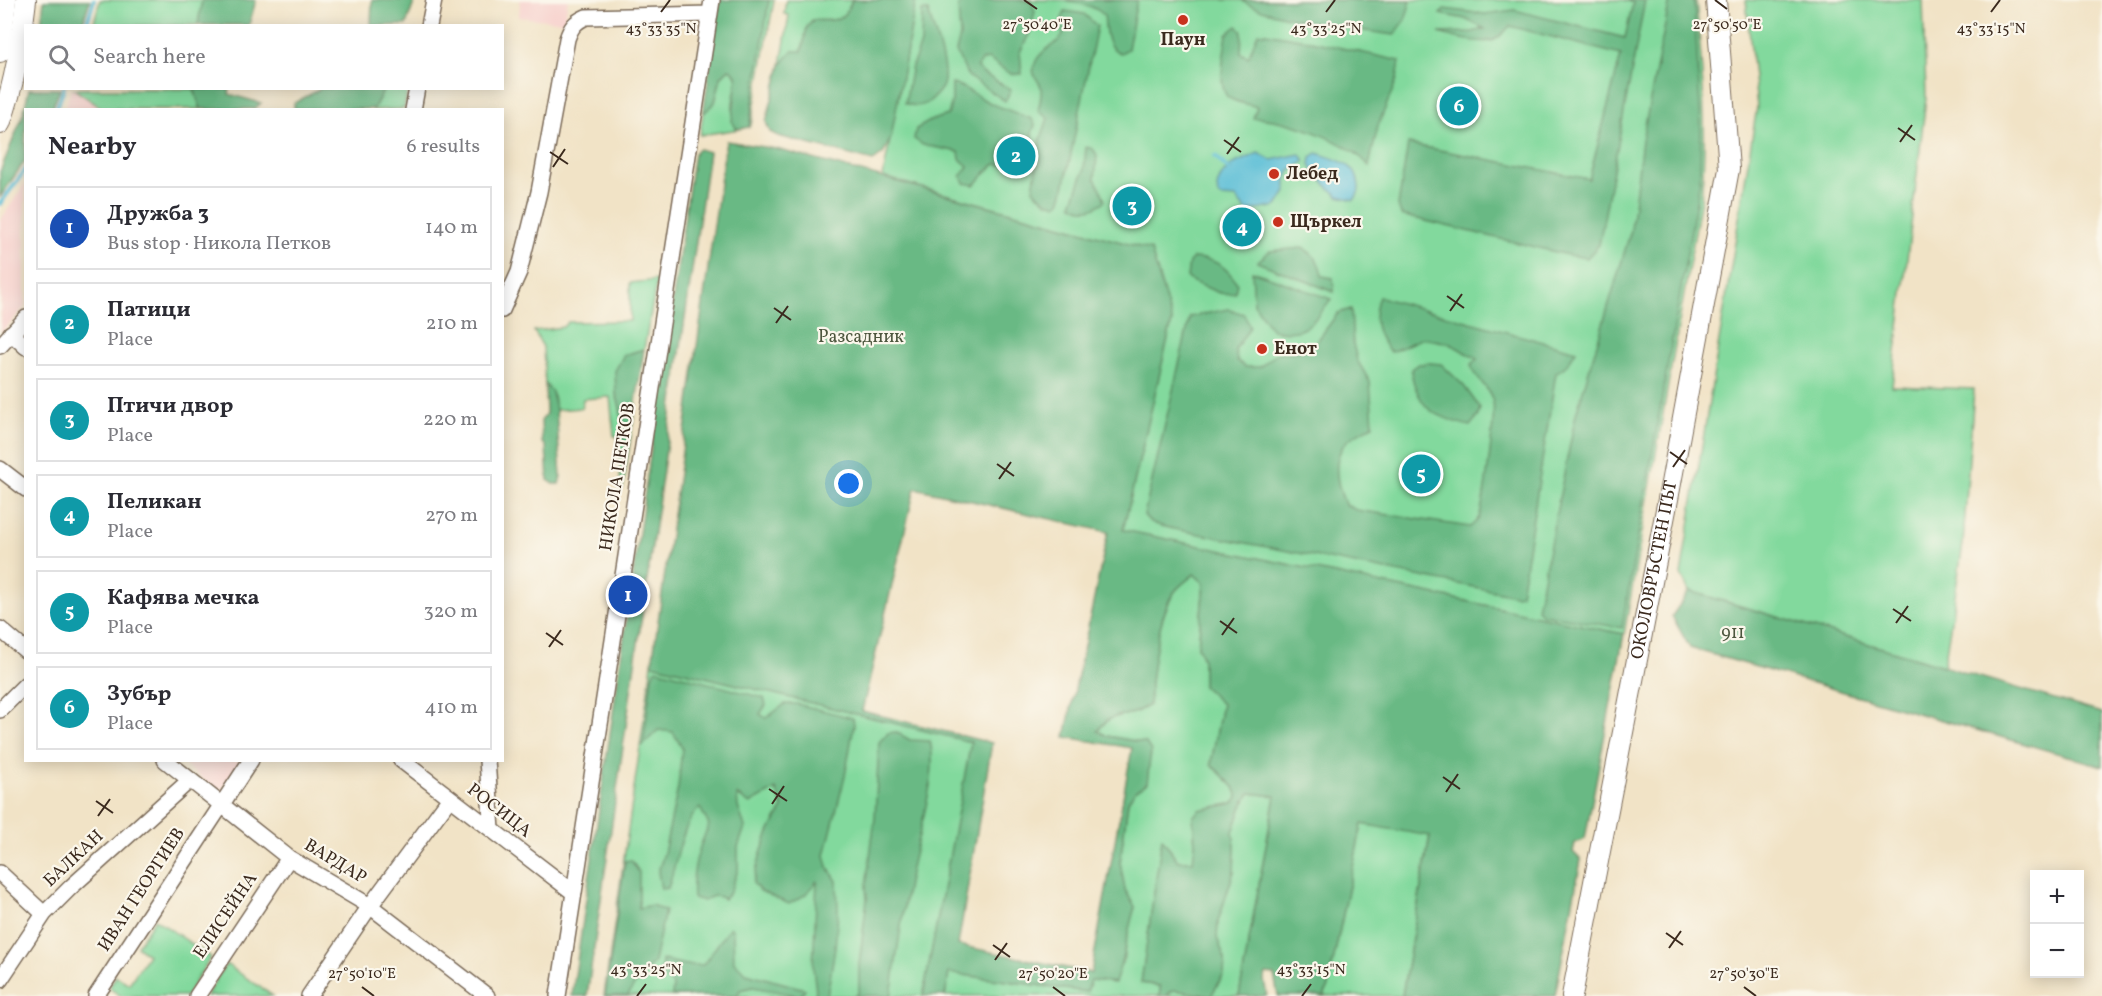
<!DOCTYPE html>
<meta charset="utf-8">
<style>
:root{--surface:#fff;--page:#f2f2f3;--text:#2b2b33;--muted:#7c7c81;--line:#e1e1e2;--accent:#ea580c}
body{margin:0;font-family:Vollkorn,serif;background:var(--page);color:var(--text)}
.controls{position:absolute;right:18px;bottom:18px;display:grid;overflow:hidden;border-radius:0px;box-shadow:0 3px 15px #0003}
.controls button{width:54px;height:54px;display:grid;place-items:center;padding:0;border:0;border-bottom:2px solid var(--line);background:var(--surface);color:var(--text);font:30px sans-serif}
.you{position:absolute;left:849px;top:484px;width:21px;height:21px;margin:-15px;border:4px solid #fff;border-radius:50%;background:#1a73e8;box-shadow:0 0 0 9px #1a73e833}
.badge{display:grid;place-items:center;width:39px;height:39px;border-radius:50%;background:var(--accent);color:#fff;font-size:20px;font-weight:700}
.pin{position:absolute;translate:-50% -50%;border:3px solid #fff;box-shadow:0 2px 6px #0006}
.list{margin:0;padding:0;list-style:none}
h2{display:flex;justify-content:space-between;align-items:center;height:78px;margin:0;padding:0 24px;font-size:26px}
h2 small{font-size:20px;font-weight:400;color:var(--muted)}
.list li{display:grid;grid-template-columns:39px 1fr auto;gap:18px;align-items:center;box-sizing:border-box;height:84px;margin:0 12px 12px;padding:0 12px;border:2px solid var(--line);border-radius:0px}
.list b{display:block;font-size:22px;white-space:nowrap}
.list p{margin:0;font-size:20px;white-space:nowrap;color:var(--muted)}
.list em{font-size:20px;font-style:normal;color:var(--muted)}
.icon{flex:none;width:33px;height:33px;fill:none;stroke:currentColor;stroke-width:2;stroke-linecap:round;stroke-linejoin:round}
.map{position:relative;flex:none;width:2102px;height:996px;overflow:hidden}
.search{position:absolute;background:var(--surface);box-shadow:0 3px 15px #0003;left:24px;top:24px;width:480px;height:66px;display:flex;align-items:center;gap:15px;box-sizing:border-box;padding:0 21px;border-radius:0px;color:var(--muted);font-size:22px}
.panel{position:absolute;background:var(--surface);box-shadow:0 3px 15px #0003;left:24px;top:108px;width:480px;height:654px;border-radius:0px}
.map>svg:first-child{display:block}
</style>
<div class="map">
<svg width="2102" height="996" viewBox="0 0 2102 996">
<rect width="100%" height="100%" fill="#fbf7ec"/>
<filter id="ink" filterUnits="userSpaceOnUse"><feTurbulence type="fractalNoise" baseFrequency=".0167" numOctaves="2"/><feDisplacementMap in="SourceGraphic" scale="12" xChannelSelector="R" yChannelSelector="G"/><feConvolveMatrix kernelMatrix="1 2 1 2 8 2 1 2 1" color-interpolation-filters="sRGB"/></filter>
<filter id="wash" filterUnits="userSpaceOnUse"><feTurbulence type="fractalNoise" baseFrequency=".008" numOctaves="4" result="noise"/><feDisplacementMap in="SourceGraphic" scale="24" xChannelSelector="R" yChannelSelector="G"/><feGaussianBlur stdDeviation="1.35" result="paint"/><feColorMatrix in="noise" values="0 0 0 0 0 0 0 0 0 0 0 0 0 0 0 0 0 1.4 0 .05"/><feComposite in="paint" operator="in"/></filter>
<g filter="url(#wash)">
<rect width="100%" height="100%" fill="#f1e3c6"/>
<!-- built -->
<path fill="#f7d0cc" d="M520 0H568L564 22 519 17Z
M72 88 74 89 103 109 64 110Z
M25 183V307L1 333 0 221Z
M179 761H242L220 792Z"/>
<!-- green -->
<path fill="#82d99d" stroke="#5e825e" stroke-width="1.5" d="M100 0H202L198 25 93 26Z
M769 0H774L751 125 749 127Z
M786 0H852C845 23 833 21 812 20L807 27 802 51 781 65 789 15 784 14Z
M916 0H1696C1702 66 1708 131 1701 198L1624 634 1123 530 1172 321 1151 250 883 177Z
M1746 0H1923L1926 98 1892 386 1974 389 1963 544 1944 666 1689 591 1681 575 1757 107Z
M729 69C743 76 734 91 733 103 732 111 735 120 736 128L740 129 700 135 703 114 715 102 721 76Z
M74 89H194L201 109H103Z
M384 89H408L404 109 373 110Z
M657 280 644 349 624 355 616 394 620 407 623 429 625 475 623 488 621 489 618 436H614L610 397 583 399 582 408 556 410 552 392 545 384 543 347 534 331 563 327 568 322 630 321V283Z
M1194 574 1204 583 1198 647 1203 659V686L1222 704 1211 764 1234 787 1238 797 1234 803 1193 817 1195 844 1194 861 1178 862 1162 839 1141 983 1160 986V996H945L949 973 1086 992 1091 980H1101L1123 962 1127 931 1135 907 1125 890 1120 863 1128 801 1135 791 1147 783 1146 743 1107 736 1098 731C1110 713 1118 718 1136 712 1140 710 1145 707 1149 705 1151 673 1157 620 1174 593 1178 586 1188 580 1194 574Z
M652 664 972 742 923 996H604Z
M1250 793 1275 796 1239 996H1171L1168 993 1174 990 1193 993 1225 959 1217 938 1218 921 1234 871 1235 847 1233 832 1242 806Z
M1362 824 1430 835 1402 996H1324L1328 986Z
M155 919 211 957 186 996H121L109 988 116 976 129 984 148 955 137 946Z
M226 964 273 996H206Z"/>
<!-- forest -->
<path fill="#69b984" stroke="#527251" stroke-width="1.5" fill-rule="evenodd" d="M44 0H90L82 25H41Z
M202 0H256L249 25H198Z
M372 0H415L406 25 371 26Z
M720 0H769L749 127 740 129 736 128 732 121 737 77 734 72 729 69 721 77 715 102 703 114Z
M852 0H916L891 138 883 154 873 161 778 136 770 132 766 122 781 65 792 51H802L807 27 813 20C832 22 846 21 852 0Z
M962 0H1023L1031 2 1035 11 1030 33 1020 52 1022 74H1011L988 59 981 61 977 67 981 72 1011 90 1005 101 968 76 956 52 960 36 958 7Z
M1065 0H1137L1128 49 1121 53C1104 48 1106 29 1104 15 1091 3 1079 5 1065 0Z
M1242 0H1411L1405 21 1394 35C1366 31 1258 17 1242 0Z
M1624 0H1645L1599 245 1587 258 1568 255 1401 215 1398 206 1408 144 1589 179 1621 55 1510 26C1506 30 1501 36 1496 39 1485 46 1451 37 1439 33L1472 32 1485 29 1465 19 1440 14 1444 9 1485 14 1514 10 1625 38 1633 3Z
M1670 0H1694L1701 125 1700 180 1622 628 1542 614 1537 609 1576 414 1631 230 1642 140Z
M922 11H928C933 28 949 70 943 85 941 91 935 96 931 100 924 107 914 107 905 103L912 66 921 44Z
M1065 11 1084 14 1097 26 1063 193 1060 202 1057 205 1047 202 1033 190 1040 142 1048 118 1038 111C1040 103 1042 95 1041 87 1038 77 1029 76 1036 61 1043 47 1057 46 1063 35L1060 24Z
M1237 26 1242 31 1241 53 1248 57 1258 33H1266L1311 41 1400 61 1397 79 1378 126 1369 166C1350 141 1284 118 1253 118L1257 107C1249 104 1237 103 1229 98 1216 89 1225 49 1227 34Z
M952 84 960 86 992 104 1032 119 1035 125 1032 133 1034 145 1026 170 996 164C986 170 983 178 974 185L965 183 961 176 968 166 960 159 959 152 923 145 914 139 916 129 932 120 948 115 952 101Z
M29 89H60L52 109 26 110 25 161 0 197V172L23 115Z
M194 89H230L229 94 261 103 254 109H201Z
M320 89V88L384 89 373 109H294V103Z
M726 141 776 149 1151 250 1172 321 1123 530 1624 634 1585 839 1575 843 1573 852 1581 860 1555 996H1402L1430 836 1362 824 1328 986 1324 996H1278L1274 975 1266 974 1264 980 1267 996H1239L1275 796 1250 793 1242 806 1233 832 1235 847 1234 871 1218 921 1217 938 1225 959 1224 974 1211 996 1174 990 1168 993 1171 996H1160V986L1141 983 1162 838 1178 861H1193L1195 844 1193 817 1199 810 1234 803 1238 797 1234 787 1211 764 1222 704 1203 686V659L1198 647 1204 583 1194 574C1189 579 1181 584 1176 590 1158 609 1151 678 1149 705 1145 707 1140 710 1136 712 1118 718 1110 713 1098 731L1107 736 1146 743 1151 751 1147 783 1135 791 1128 801 1120 862 1125 890 1135 907C1127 932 1124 958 1115 983L1091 980 1087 992 949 973 945 996H923L971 742 652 664ZM915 488 1108 532 1065 737 1132 748 1091 973 958 945 992 743 862 711Z
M1086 147 1093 149 1097 155 1095 179 1101 189 1105 201C1094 210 1083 213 1072 204L1084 170Z
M699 149 709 152 587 996H572L694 153Z
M1302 248C1315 254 1320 263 1322 276L1333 278 1334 292 1257 262 1270 251Z
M1193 258C1214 258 1226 266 1237 283L1235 293C1219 295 1218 292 1205 287 1197 283 1193 284 1187 277L1189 262Z
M1252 271 1331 299C1312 324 1305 337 1272 330L1254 304Z
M1379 297 1576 351 1567 365 1556 373 1521 594 1515 595 1179 530C1167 527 1151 526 1144 515L1190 317 1228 309 1244 314 1250 327 1235 350 1237 360 1245 367H1260L1277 353 1301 351 1315 344 1338 313 1351 309 1353 344 1357 360 1370 382 1373 425C1365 430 1351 436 1345 443 1331 461 1337 485 1345 504L1356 510 1470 527C1473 524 1478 521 1479 517 1484 505 1496 414 1493 402 1489 384 1473 379 1471 364L1477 359 1449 343 1423 338 1391 352C1376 338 1371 316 1379 297Z
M644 349 625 475 623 429 620 407 616 394 615 371 624 355Z
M1430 363 1441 364 1464 386 1480 408 1478 416 1470 426C1460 424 1437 416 1429 409 1419 400 1412 382 1411 369L1419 364Z
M545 384 552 392 556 410 561 476 559 484H554L548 480 546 446 542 442 541 421 546 414Z
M1689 591 2102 713V766L1690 648 1672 616Z
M656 669 764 698 766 705 760 714 766 718 785 704H797L853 718 854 725 845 776 825 855 828 867 837 881 838 913 835 948 827 996H814L816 991 813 967 817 881 805 895 789 904 760 891 753 883C760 854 766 833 783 808L776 789 750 804 737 795 738 807 745 827 738 847V870L730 892 724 899C716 894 711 896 704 901L693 898C691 871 698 849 709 825L700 808C681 823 677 864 668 888L661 889 658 872 664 853 678 788 682 748 673 732 658 730 643 745 652 676Z
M896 732 910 740 930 741C939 776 917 836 910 873 902 913 897 955 891 996H856L859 991V965L867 899 866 887 875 818 879 742 888 733Z
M631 860 639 872V908L652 905 665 911 654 962 633 987 628 996H605L625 861Z
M730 927 733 931 734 962 746 973 805 989 800 996 753 987 740 990 737 996H672L673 985 661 976 662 960 687 965H703Z"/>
<!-- water -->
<path fill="#58bdd6" stroke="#4a747a" stroke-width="1.5" d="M1258 153 1271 160 1300 154 1304 159V162L1290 171 1286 179V192L1277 206 1247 212 1236 198 1221 197C1213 189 1219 179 1225 171H1232L1229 167 1231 165Z
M1317 153C1333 159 1355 162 1358 181 1360 189 1359 194 1354 200L1338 196 1315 174 1310 165 1311 157Z"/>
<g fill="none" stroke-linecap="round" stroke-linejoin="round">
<!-- stream -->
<path stroke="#58bdd6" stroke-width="4" d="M86 26 94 0
M56 110 64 88
M1215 156 1231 172
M0 204 26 169"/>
</g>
</g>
<g filter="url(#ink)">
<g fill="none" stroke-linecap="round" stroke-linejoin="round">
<defs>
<path id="minor" d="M429 26 434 0
M413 110 417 88
M502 310 519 272 539 192 567 39C571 27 575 22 586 17L710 14
M11 333 26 347
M0 346 26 318
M0 469 26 489
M0 629 26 651
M0 710 26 684
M165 760 289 858 370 906 487 996
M401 760 573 892
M487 760 492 830
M0 873 44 914
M0 980 44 914 70 888 190 780
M96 996 251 760
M197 996 289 858
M309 996 370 906 450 798
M558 996 712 0"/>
<g id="major">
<path d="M0 52 6 0"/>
<path d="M0 124C15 84 21 42 26 0"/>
<path id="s1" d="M1572 996 1669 494 1729 169 1716 0"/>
</g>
</defs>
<!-- minor casing -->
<use href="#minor" stroke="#7b6b59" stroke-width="18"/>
<!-- major casing -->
<use href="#major" stroke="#7b6b59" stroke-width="22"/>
<!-- minor -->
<use href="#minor" stroke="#fff" stroke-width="15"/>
<!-- major -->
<use href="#major" stroke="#fff" stroke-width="20"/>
</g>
</g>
<!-- ticks -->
<path fill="none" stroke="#3b2a1e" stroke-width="2" d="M1024 0 1037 9M1715 0 1727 9M661 12 670 0M1326 12 1335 0M1991 12 2000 0M1898 128 1915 140M1224 140 1241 152M1900 142 1912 125M550 152 568 164M1227 154 1239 137M553 167 565 149M1447 296 1464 308M774 308 791 320M1450 311 1462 294M776 323 788 306M1670 452 1687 464M997 464 1014 476M1673 467 1685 450M999 479 1011 462M1893 609 1911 621M1220 621 1237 633M1896 623 1908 606M546 633 563 645M1222 635 1234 618M549 647 561 630M1443 777 1460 789M769 789 787 801M1446 792 1458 774M96 801 113 813M772 804 784 786M98 816 110 799M1666 933 1683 945M993 945 1010 957M1669 948 1681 931M995 960 1007 943M362 987 374 996M1053 987 1065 996M1744 987 1756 996M637 996 646 984M1302 996 1311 984"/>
<!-- markers -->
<g fill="#c8321e" stroke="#fbf7ec" stroke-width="2">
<circle cx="1183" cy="20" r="6"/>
<circle cx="1274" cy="174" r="6"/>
<circle cx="1278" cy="222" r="6"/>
<circle cx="1262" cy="349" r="6"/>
</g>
<g text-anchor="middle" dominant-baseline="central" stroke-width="4.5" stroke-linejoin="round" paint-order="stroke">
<!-- poi labels -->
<g font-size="18" font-weight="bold" fill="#3b2a1e" stroke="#fbf7ec" text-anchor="start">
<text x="1183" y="40" text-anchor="middle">Паун</text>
<text x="1286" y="174">Лебед</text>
<text x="1290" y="222">Щъркел</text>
<text x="1274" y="349">Енот</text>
</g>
<!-- park labels -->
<g font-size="18" fill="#4d563e" stroke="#fbf7ec">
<text x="861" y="337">Разсадник</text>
<text x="1733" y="633">911</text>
</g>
<!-- street labels -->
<g font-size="18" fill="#3b2a1e" stroke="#fbf7ec">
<text transform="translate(618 477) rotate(-81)">НИКОЛА ПЕТКОВ</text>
<text stroke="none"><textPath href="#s1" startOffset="434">ОКОЛОВРЪСТЕН ПЪТ</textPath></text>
<text transform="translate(499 811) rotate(38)">РОСИЦА</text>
<text transform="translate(74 859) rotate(-43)">БАЛКАН</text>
<text transform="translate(335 862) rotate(31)">ВАРДАР</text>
<text transform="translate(142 890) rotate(-57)">ИВАН ГЕОРГИЕВ</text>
<text transform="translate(226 916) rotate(-56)">ЕЛИСЕЙНА</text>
</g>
</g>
<g font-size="15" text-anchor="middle" fill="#3b2a1e" stroke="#fbf7ec" stroke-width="4.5" stroke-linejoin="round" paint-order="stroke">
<text x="1037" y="29">27°50'40"E</text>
<text x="1727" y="29">27°50'50"E</text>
<text x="661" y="33">43°33'35"N</text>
<text x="1326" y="33">43°33'25"N</text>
<text x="1991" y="33">43°33'15"N</text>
<text x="646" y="974">43°33'25"N</text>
<text x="1311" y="974">43°33'15"N</text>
<text x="362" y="978">27°50'10"E</text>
<text x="1053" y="978">27°50'20"E</text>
<text x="1744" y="978">27°50'30"E</text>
</g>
</svg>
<div class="controls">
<button>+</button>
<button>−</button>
</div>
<div class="you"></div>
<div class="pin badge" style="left:628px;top:595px;background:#1a4fb4">1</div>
<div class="pin badge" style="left:1016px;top:156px;background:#0f9aa8">2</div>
<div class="pin badge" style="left:1132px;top:206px;background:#0f9aa8">3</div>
<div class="pin badge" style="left:1242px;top:227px;background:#0f9aa8">4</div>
<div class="pin badge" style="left:1421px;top:474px;background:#0f9aa8">5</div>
<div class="pin badge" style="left:1459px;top:106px;background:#0f9aa8">6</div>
<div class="search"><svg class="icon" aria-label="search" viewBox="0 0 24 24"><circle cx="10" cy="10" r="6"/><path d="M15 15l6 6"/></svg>Search here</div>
<section class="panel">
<h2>Nearby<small>6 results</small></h2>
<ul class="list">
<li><span class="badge" style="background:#1a4fb4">1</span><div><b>Дружба 3</b><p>Bus stop · Никола Петков</p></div><em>140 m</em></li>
<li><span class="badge" style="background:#0f9aa8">2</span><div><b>Патици</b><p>Place</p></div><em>210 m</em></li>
<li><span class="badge" style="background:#0f9aa8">3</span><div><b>Птичи двор</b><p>Place</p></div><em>220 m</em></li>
<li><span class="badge" style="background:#0f9aa8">4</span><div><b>Пеликан</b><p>Place</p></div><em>270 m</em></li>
<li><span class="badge" style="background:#0f9aa8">5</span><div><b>Кафява мечка</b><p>Place</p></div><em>320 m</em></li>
<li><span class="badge" style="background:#0f9aa8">6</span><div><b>Зубър</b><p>Place</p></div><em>410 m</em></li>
</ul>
</section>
</div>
